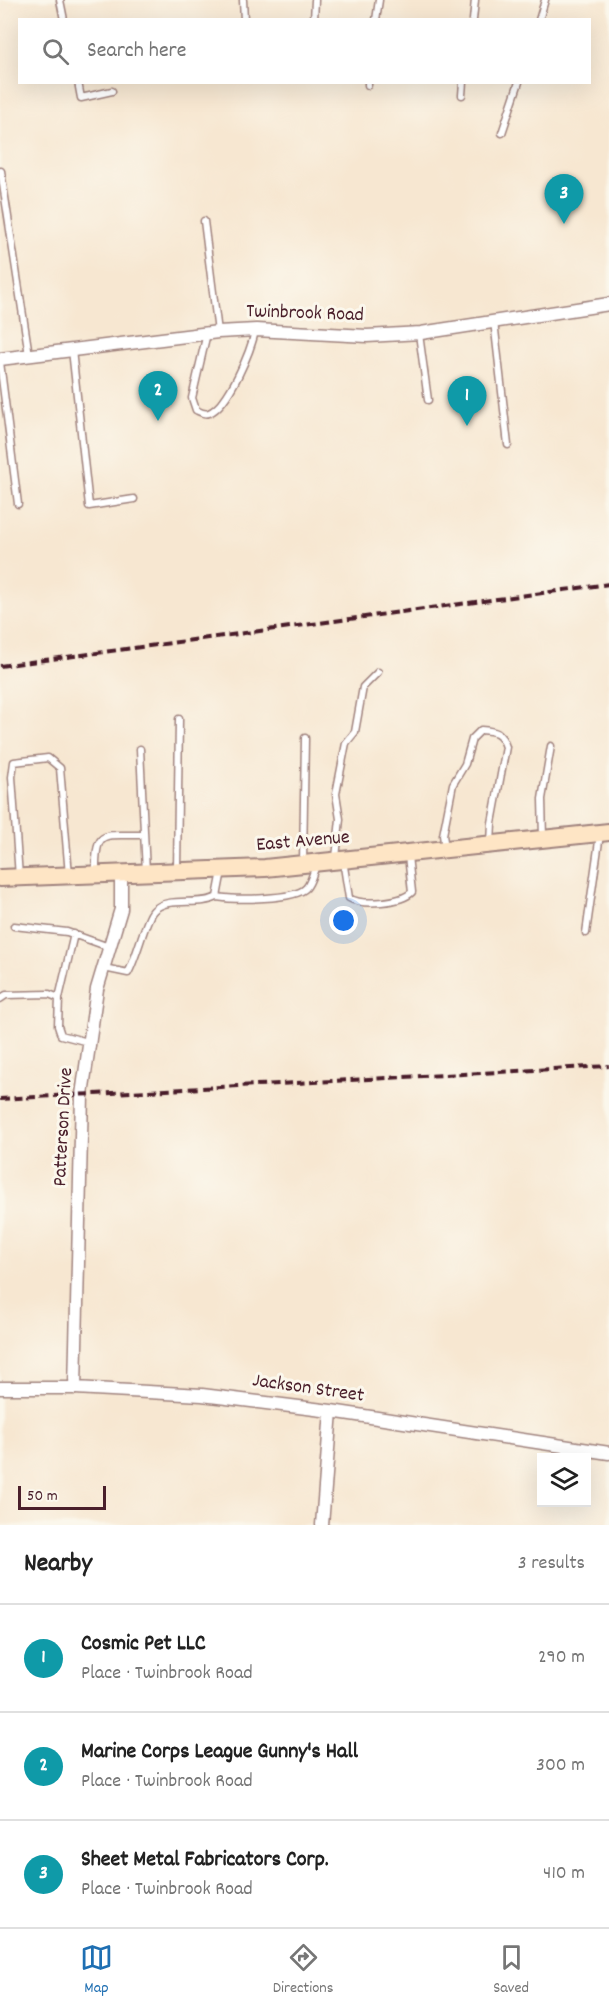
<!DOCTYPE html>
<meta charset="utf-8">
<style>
:root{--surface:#fff;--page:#f6f6f6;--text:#222;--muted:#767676;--line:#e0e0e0;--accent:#1f6fb2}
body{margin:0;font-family:Dekko,sans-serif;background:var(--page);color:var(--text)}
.controls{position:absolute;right:18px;bottom:18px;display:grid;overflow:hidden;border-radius:0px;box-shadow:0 6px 24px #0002}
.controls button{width:54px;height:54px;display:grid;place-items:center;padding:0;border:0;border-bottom:2px solid var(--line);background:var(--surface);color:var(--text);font:30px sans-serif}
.scale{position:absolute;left:18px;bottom:15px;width:88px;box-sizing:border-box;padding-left:6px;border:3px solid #4a1f2b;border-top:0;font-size:16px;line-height:21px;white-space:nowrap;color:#4a1f2b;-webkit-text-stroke:4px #fbf7ec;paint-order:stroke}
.you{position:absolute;left:344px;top:921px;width:21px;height:21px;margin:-15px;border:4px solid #fff;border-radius:50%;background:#1a73e8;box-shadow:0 0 0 9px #1a73e833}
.badge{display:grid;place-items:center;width:39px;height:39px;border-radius:50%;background:var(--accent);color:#fff;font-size:20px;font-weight:700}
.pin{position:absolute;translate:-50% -50px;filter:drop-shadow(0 2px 3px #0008)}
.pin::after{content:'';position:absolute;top:32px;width:21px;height:18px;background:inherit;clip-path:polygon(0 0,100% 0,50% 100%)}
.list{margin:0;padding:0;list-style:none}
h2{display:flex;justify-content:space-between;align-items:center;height:78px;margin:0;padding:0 24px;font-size:26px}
h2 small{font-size:20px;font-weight:400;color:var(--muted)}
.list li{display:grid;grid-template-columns:39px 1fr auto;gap:18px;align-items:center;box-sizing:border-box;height:108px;padding:0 24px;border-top:2px solid var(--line)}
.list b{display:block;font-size:22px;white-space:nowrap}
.list p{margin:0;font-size:20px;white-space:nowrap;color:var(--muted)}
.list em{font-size:20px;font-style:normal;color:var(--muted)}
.icon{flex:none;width:33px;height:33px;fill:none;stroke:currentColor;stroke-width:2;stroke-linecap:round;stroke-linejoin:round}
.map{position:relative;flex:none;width:609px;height:1525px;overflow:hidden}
.search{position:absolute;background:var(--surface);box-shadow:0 6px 24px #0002;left:18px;right:18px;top:18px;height:66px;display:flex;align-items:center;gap:15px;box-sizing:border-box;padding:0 21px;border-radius:0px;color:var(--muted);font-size:22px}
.sheet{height:402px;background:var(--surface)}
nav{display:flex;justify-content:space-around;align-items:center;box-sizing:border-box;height:84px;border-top:2px solid var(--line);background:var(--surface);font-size:16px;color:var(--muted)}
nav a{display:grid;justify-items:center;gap:3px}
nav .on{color:var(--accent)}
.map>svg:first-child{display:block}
</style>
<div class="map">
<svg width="609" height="1525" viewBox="0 0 609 1525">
<rect width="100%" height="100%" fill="#fbf7ec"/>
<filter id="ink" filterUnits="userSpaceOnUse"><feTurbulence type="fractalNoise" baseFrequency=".0167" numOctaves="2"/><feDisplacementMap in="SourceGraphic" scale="12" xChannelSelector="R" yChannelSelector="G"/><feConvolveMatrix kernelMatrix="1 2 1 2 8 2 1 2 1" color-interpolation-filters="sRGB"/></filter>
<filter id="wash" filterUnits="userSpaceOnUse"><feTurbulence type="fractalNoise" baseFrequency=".008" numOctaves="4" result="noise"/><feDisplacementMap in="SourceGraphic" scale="24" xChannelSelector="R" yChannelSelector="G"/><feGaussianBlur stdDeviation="1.35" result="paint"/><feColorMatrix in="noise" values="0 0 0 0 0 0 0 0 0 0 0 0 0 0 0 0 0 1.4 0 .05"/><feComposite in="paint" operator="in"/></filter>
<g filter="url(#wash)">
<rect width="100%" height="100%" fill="#f7e7d1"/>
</g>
<g filter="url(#ink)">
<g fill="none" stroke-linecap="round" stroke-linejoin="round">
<defs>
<path id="lane" d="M60 0 64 20
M243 0 244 20
M314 20 315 0
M376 20 379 0
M473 20 475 0
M539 20 545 0
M78 82 81 98 112 91
M368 85V82
M462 95 463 82
M502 133 519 82
M1 171 29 355
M204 221 218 332
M494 321 508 445
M207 333 192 398 196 410C200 412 204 415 209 413 229 405 251 350 255 331
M419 334 428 400
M72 350 89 506 134 499
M0 362 18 504
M140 749 146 872
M543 838 542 799 551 746
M445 848 443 835 453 784 465 764 472 739 481 730C495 731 501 732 506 747L492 823 491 844
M336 858 340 819 336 794 346 743 355 732 363 687 378 672
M343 860 349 898C362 906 401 903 412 892L408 856
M303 863 305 738
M177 871 179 719
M96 874C95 827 103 836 144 835
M19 877 12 777 14 762 48 758 60 768 69 875
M217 897C234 900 295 900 306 888 311 883 313 872 316 866
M14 926 67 932 109 947
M586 933 600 834
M104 968 128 973C137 957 145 920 153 911 167 895 199 907 217 897L222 871
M59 998 74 934
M0 999 6 995 49 994 59 998 58 1026 61 1035 88 1042"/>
<path id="street" d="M0 359 218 332 256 330 367 336 421 333 609 304
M0 1388H75L202 1395 331 1411 609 1453
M75 1388 82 1095 97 989 121 909V873
M322 1525 331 1411"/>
<path id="secondary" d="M0 878 265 868 609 832"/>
</defs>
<!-- lane casing -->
<use href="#lane" stroke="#a0837e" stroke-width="9"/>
<!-- street casing -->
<use href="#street" stroke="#a0837e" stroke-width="15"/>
<!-- secondary casing -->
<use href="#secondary" stroke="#a0837e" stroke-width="20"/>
<!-- lane -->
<use href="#lane" stroke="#fff" stroke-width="6"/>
<!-- street -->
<use href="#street" stroke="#fff" stroke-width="12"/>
<!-- secondary -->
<use href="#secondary" stroke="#fee5c5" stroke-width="16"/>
<!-- rail -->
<path stroke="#4a1f2b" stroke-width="4" stroke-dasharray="9 4.5" stroke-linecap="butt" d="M0 666 609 584
M0 1099 609 1066"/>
</g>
</g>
<g text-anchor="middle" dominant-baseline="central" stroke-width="6" stroke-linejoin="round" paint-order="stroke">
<!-- street labels -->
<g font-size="20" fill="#4a1f2b" stroke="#fbf7ec">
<text transform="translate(305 314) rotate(2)">Twinbrook Road</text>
<text transform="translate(303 842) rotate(-5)">East Avenue</text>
<text transform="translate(64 1127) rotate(-87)">Patterson Drive</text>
<text transform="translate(308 1389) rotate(8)">Jackson Street</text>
</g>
</g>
</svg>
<div class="controls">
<button><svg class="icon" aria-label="layers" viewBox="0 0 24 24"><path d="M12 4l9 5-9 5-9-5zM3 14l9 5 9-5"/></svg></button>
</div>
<div class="scale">50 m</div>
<div class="you"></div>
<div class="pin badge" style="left:467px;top:426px;background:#0f9aa8">1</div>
<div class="pin badge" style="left:158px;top:421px;background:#0f9aa8">2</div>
<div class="pin badge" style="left:564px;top:224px;background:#0f9aa8">3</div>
<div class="search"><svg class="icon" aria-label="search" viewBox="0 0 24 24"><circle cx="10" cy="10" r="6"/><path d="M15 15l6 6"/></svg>Search here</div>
</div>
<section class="sheet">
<h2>Nearby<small>3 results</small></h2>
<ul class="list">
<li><span class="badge" style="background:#0f9aa8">1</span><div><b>Cosmic Pet LLC</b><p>Place · Twinbrook Road</p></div><em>290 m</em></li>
<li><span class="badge" style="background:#0f9aa8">2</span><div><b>Marine Corps League Gunny's Hall</b><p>Place · Twinbrook Road</p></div><em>300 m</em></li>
<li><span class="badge" style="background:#0f9aa8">3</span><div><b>Sheet Metal Fabricators Corp.</b><p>Place · Twinbrook Road</p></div><em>410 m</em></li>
</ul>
</section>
<nav>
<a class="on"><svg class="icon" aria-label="map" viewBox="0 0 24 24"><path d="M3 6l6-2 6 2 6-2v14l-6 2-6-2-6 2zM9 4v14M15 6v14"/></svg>Map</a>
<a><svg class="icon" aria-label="directions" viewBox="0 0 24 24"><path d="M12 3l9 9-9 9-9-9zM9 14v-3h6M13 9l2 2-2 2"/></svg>Directions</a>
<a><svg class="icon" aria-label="saved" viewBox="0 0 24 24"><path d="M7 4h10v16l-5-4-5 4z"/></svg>Saved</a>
</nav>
